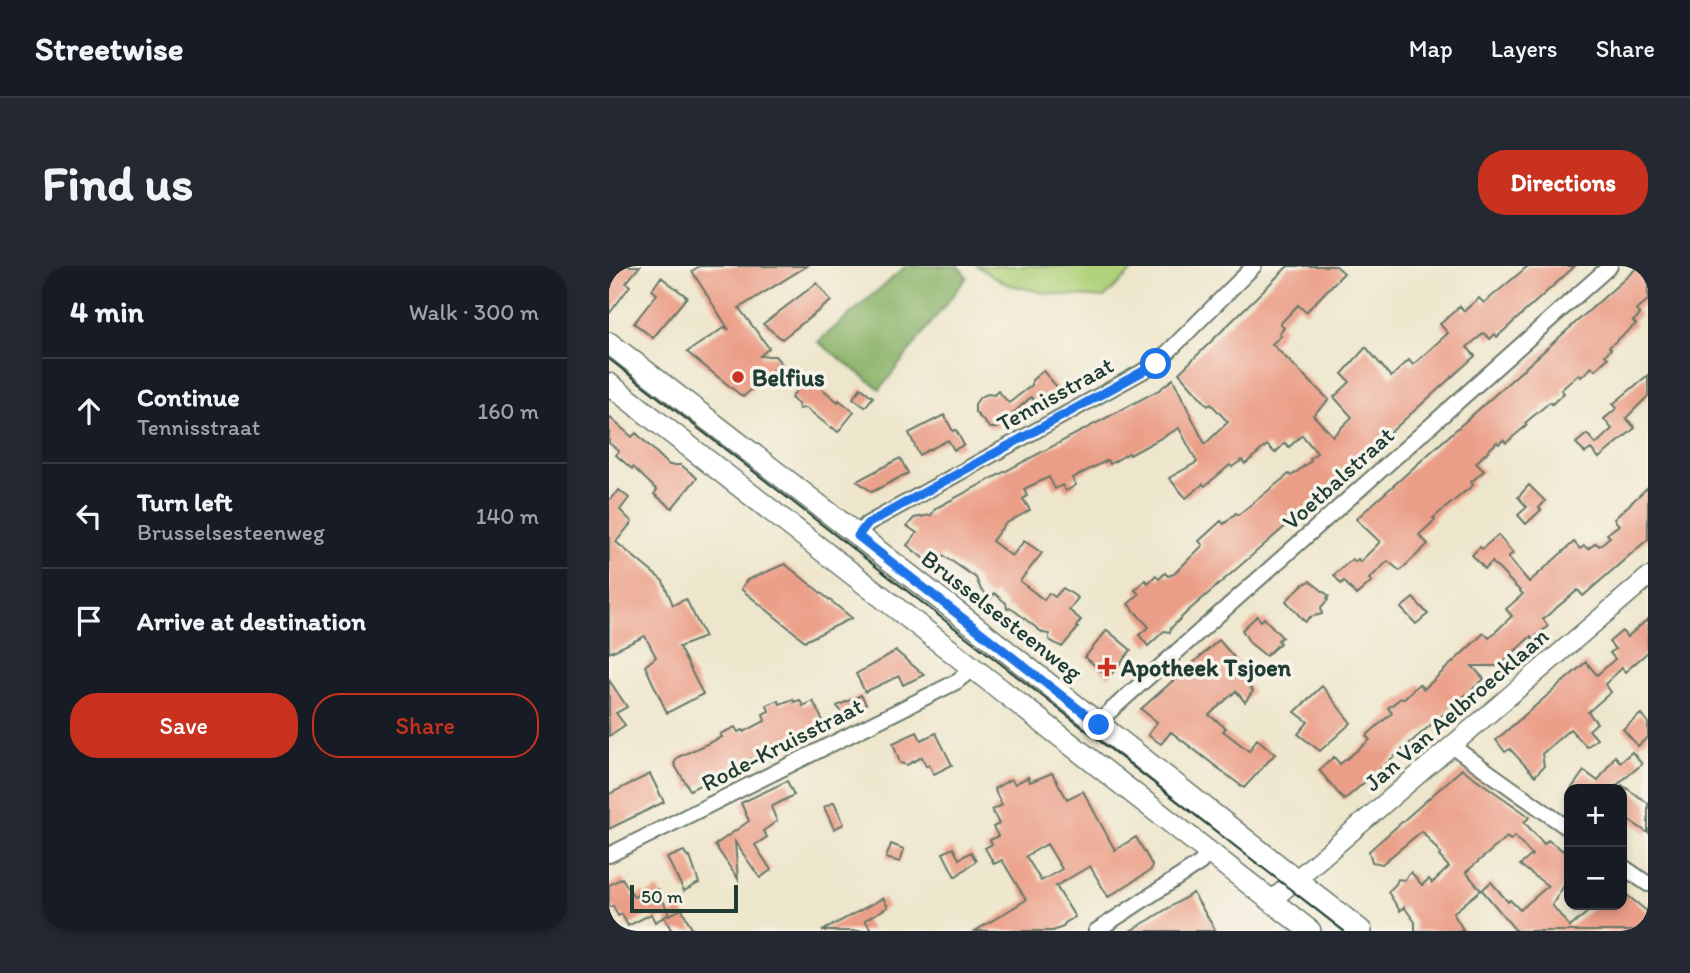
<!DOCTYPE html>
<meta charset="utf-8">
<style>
:root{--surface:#171b24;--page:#242831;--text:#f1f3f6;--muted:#9ea1a6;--line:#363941;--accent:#c8321e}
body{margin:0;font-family:Itim,sans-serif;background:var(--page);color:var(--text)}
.controls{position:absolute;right:21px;bottom:21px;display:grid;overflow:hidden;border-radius:14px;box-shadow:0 4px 10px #0003}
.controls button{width:63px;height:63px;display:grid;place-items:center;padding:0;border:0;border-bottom:2px solid var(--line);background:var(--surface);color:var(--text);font:35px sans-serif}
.scale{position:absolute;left:21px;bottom:18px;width:108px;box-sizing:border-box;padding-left:7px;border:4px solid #1f3d34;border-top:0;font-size:19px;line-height:24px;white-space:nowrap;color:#1f3d34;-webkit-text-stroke:5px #f7f3e8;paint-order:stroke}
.stop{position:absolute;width:21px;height:21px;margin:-16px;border:5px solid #1a73e8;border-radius:50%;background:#fff}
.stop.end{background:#1a73e8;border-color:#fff;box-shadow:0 2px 7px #0008}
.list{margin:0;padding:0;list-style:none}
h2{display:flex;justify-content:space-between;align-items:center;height:91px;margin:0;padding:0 28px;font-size:30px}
h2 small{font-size:23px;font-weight:400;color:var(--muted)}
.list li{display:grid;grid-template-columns:46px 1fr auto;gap:21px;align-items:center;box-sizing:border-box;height:105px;padding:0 28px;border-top:2px solid var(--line)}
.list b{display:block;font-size:26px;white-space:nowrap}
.list p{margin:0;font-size:23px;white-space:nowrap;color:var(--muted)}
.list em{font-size:23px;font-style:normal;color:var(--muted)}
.actions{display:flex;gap:14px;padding:21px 28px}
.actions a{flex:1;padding:16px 0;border:2px solid var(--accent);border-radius:28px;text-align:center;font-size:24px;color:var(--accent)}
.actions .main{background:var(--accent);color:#fff}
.icon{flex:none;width:38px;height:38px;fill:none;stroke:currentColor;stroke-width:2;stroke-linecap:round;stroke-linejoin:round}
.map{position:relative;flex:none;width:1039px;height:665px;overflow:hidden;border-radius:28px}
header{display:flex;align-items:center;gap:42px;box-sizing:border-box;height:98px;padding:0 35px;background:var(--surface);border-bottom:2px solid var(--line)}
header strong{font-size:33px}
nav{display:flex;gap:38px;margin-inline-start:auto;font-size:24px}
.intro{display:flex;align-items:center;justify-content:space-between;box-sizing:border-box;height:168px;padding:0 42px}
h1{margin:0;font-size:49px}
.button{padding:18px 32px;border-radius:28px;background:var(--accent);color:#fff;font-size:24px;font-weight:700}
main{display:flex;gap:42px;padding:0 42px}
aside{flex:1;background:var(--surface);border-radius:28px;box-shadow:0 4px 10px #0003}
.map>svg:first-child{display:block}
</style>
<header>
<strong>Streetwise</strong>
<nav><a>Map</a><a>Layers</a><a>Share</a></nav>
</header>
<div class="intro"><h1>Find us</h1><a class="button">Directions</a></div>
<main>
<aside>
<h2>4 min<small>Walk · 300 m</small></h2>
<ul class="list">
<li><svg class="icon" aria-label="ahead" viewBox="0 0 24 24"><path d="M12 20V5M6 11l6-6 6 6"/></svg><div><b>Continue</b><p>Tennisstraat</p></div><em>160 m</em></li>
<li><svg class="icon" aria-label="left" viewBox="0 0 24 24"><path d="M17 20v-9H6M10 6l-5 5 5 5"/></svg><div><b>Turn left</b><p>Brusselsesteenweg</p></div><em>140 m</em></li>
<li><svg class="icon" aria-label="arrive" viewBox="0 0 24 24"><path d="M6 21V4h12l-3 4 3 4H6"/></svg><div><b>Arrive at destination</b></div></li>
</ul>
<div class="actions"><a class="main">Save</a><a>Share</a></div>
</aside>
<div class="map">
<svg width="1039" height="665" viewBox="0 0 1039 665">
<rect width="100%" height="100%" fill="#f7f3e8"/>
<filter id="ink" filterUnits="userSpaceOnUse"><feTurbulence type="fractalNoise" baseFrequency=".0143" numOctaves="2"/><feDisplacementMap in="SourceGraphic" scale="14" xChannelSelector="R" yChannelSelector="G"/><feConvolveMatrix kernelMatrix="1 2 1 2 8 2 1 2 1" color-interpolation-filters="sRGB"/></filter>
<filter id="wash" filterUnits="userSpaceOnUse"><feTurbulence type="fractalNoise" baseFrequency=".00686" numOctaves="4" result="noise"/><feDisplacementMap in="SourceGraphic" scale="28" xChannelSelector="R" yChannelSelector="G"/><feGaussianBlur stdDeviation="1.57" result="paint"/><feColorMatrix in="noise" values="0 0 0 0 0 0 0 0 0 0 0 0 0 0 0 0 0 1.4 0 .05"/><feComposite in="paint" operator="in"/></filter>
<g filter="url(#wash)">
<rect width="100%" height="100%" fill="#eee6cc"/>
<!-- green -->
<path fill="#b1d27b" stroke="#688858" stroke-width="2" d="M368 0H528L495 32 435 27 398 18Z"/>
<!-- forest -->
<path fill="#8cb46b" stroke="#567850" stroke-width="2" d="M297 0H349L358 11 271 123 209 76Z"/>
<g id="blocks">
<!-- building -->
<path fill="#eb9e87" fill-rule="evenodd" d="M0 0H31L17 17 21 20 0 48Z
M91 0H198L130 42 160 82 151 90H166L172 97 134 131 78 86 116 61 120 64 83 5Z
M679 0H727L735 7 697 46 689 39 671 58 675 62 670 68 672 70 663 78 720 134 704 149 724 170 743 151 725 131 741 116 733 108 757 81 782 111 800 94 804 99 839 67 831 58 851 40 855 45 870 32 875 37 919 0H966L888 71 886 68 881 73 875 67 858 81 866 90 710 231 578 346 562 362 561 366 555 365 539 380 530 369 540 361 519 338 530 328 526 324 536 314 539 317 547 309 550 313 556 307 559 310 565 308 594 279 590 275 612 255 615 258 627 247 629 249 680 208 682 210 702 195 701 193 708 187 693 169 680 181 676 177 666 187 658 179 636 198 633 194 623 201 621 199 596 220 594 218 577 232 560 212 588 196 570 162 521 189 520 187 501 198 499 194 463 212 467 219 457 225 453 219 446 223 440 211 415 223 418 230 414 233 421 244 396 258 383 275 403 290 415 275 433 287 411 315 435 334 440 327 446 331 454 322 469 332 460 344 472 354 467 361 469 362 453 381 440 374V368L434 367 402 342 398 343 397 337 385 327 382 332 372 324 367 312 334 289 325 301 298 279 308 267 298 260 305 252 322 249 327 242 550 124 564 113 596 178 619 156 602 138 599 140 570 107Z
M1030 0H1039V34L1027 44 1031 49 1024 55 1027 58 1000 81 1002 83 996 89 999 92 986 104 983 101 972 111 970 108 952 124 955 127 943 138 941 136 916 157 918 159 897 177 894 174 890 178 888 176 867 197 875 205 862 216 864 219 824 252 826 254 810 269 819 278 791 305 779 295 760 313 763 315 747 329 735 315 732 318 725 309 743 293 746 296 749 293 751 296 771 276 747 253Z
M52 11 78 31 44 72 25 57 48 28 43 24Z
M208 17 222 35 173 73 154 58Z
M434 105 449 122 429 139 422 131 388 162H381L366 146V138L371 131 379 128 385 129 389 125 400 137 423 119V114Z
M193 106 229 136 230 134 245 146 229 166 223 161 222 162 197 142 190 143 189 138 182 132 187 125 181 121Z
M1039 109V130L1017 152 1026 162 990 192 982 183 976 187 967 177 978 168 987 178 1003 163 995 153 1008 142 1004 138Z
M252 122 264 131 256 141 244 132Z
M335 149 344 165 347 164 355 179 345 184 339 174 310 189 300 167Z
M0 151 23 171 27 167 60 199H72L88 212 63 242 45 228 48 224 24 201 23 203 7 189 10 185 0 177Z
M291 192 299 207 263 226 248 215Z
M920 219 936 235 930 242 932 244 917 258 909 249 918 241 909 231Z
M1039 221V273L974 330 969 324 934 353 939 360 924 373 922 370 890 400H863L875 413 735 534 710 504 725 491 731 498 761 474 757 470 783 447 779 442 792 432 794 433 810 418 815 423 875 367 880 372 903 350 897 343 914 328 883 296 876 303 863 289 871 281 873 283 889 269 904 287 899 291 920 316 965 276 971 283 975 280 979 283 987 277 990 280 1001 271 998 268 1010 259 1005 253Z
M10 224 20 232 11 244 23 256 7 276 54 315 64 339 77 333 96 371 70 381 94 428 58 447 36 400 47 391 36 370 0 387V234Z
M176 298 243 352 196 375 132 323 138 314Z
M701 315 720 330 718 332 719 334 712 341 713 348 701 351 696 356 677 335 693 319Z
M804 332 819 348 807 358 792 342Z
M648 350 652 355 655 352 673 371 669 374 671 377 657 390 641 377 633 364Z
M1039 353V386L1016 406 1013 402 996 418 1002 426 979 446 988 457 980 464 988 473 978 481 961 463 933 488 935 500 926 510 901 483 896 486 887 474 977 396 988 409 1006 393 1001 387 1006 383 1000 376 1013 365 1018 371Z
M498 364 522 384 500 411 476 391Z
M610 374 629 396 623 401 644 425 636 436 627 425 600 449 617 462 614 465 640 485 648 473 666 488 635 522 562 466 552 478 539 469 548 456 532 443Z
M287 385 315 409 294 419 290 410 256 426 247 408Z
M0 414 18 441 7 447 16 459 0 470Z
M713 420 742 457 711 485 689 468 699 456 686 446Z
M252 429 257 438 235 450 228 440Z
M184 433 185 436 191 434 194 440 204 435 215 457 81 524 65 498 69 491 113 471 111 468 126 461 129 466 134 464 135 466 156 455 154 448 160 445 158 439 169 434 171 438Z
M1032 448 1039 456V471L1029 480 1014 463Z
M308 466 312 474 327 467 343 499 325 508 320 499 317 500 313 491 298 499 291 497 284 477Z
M1023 486 1033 498 1003 523H962L975 505 989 515 1006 490 1011 496Z
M853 503 921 551 915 556 935 578 939 574 960 589V621L956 618 943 639 961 661 987 639H1013V625L1039 646V665H907L873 624 882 616 899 636 901 634 911 644 939 620 911 599 923 589 906 570 901 574 898 571 857 606 872 624 844 647 855 665H806V656L795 641 791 645 779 626 787 618 789 613 795 614 802 606 813 619 820 613 823 617 840 601 830 590 832 588 813 565 773 598 763 596 760 585Z
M443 507 458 533 474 525 506 584 527 571 543 599 542 604 499 631 481 600 447 620 466 651 456 657 454 661 444 665H366L417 634 393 594 385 598 376 582 383 578 381 574 389 570 384 561 390 558 383 544 393 539 385 523 402 513 406 518 419 511 421 516ZM438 578 453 603 432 615 417 590Z
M41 508 55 536 0 563V528Z
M178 515 185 529 162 541 168 555 154 565 158 571 146 579 162 604 151 612 126 576 129 613 106 579 140 555 132 537Z
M1013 519 1039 537V567L1021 555 1013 567Z
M225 536 235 558 225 563 215 541Z
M282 578 295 583 291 596 277 592Z
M344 582 350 593 362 586 367 595 346 611 334 587Z
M75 585 79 592 81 591 90 617 75 625 58 592Z
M13 612 25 631 34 626 36 629 49 623 60 648 46 656 42 648 19 660 13 648 9 650 4 640 0 641V619Z
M584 627 607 665H521L540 654Z
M274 632 279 641 256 654 263 665H213Z
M73 643 84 665H63L55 651Z"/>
</g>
</g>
<g filter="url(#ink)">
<use href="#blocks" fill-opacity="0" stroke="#677869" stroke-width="2"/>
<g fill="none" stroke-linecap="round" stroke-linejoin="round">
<defs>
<path id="minor" d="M249 270 258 258 547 98 645 0
M490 459 499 447 1001 0
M843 480 960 563
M0 589 347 416 364 402
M1013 600 1039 618
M487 665 591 597 600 586"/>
<path id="tertiary" d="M662 635 1039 311"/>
<path id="primary" d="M0 77 344 343 752 665
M0 118 701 665"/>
</defs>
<!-- minor casing -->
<use href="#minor" stroke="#677869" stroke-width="18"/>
<!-- tertiary casing -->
<use href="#tertiary" stroke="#677869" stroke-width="21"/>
<!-- primary casing -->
<use href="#primary" stroke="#677869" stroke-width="24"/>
<!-- minor -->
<use href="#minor" stroke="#fff" stroke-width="14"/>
<!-- tertiary -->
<use href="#tertiary" stroke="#fff" stroke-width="18"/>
<!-- primary -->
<use href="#primary" stroke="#fff" stroke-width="21"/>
<!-- tram -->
<path stroke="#1f3d34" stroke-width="2" d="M0 93 735 665"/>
</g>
</g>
<g fill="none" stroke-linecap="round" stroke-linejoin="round" filter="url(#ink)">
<!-- route -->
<path stroke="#1a73e8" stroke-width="9" d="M490 459 249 270 258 258 547 98"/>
</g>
<!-- markers -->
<g fill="#c8321e" stroke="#f7f3e8" stroke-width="2.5">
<circle cx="129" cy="111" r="7"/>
<path d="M494.5 390.5h7v7h7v7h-7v7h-7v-7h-7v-7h7z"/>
</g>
<g text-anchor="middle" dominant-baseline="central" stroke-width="7" stroke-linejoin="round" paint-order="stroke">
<!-- poi labels -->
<g font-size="24" font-weight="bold" fill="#1f3d34" stroke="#f7f3e8" text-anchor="start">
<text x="143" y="111">Belfius</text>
<text x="512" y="401">Apotheek Tsjoen</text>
</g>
<!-- street labels -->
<g font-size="24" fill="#1f3d34" stroke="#f7f3e8">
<text transform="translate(446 128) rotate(-29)">Tennisstraat</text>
<text transform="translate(729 212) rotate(-42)">Voetbalstraat</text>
<text transform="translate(393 349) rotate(38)">Brusselsesteenweg</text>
<text transform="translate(847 443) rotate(-41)">Jan Van Aelbroecklaan</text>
<text transform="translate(173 478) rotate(-27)">Rode-Kruisstraat</text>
</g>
</g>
</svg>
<div class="controls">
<button>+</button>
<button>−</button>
</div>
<div class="scale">50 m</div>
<div class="stop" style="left:547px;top:98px"></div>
<div class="stop end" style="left:490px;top:459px"></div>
</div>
</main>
